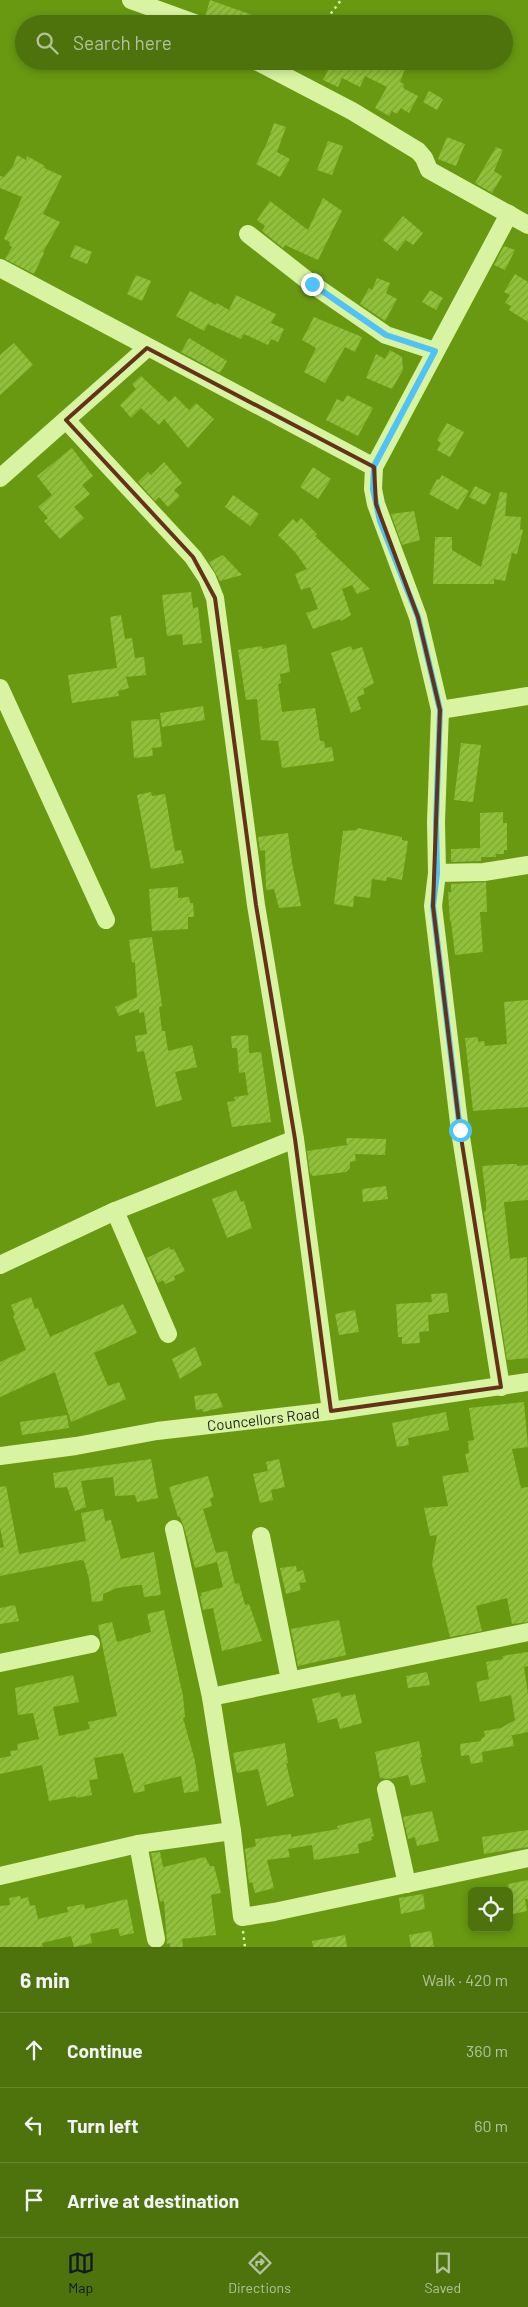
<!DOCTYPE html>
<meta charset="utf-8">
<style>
:root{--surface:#4e730d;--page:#587b1b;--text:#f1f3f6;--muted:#b3c29d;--line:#65852e;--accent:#111827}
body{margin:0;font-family:Barlow,sans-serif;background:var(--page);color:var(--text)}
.controls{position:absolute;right:15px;bottom:15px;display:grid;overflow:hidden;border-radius:8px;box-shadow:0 2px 8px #0003}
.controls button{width:45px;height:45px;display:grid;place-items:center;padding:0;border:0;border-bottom:1px solid var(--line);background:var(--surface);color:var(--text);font:25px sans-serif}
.stop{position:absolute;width:15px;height:15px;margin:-11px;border:4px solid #4fc3f7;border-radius:50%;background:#fff}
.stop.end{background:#4fc3f7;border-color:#fff;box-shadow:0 1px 5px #0008}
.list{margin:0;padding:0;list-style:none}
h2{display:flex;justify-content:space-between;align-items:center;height:65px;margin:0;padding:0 20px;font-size:21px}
h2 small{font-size:16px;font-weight:400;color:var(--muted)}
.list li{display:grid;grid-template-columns:32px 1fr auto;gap:15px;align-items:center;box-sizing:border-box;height:75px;padding:0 20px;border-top:1px solid var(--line)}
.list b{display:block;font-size:19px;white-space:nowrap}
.list em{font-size:16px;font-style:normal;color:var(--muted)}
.icon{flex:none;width:28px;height:28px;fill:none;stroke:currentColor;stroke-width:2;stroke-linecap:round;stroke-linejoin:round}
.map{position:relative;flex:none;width:528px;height:1947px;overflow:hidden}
.search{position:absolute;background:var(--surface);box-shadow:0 2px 8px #0003;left:15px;right:15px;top:15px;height:55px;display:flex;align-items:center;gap:12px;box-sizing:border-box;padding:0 18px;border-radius:28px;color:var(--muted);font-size:19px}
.sheet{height:290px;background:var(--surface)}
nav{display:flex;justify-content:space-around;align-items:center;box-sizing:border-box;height:70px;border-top:1px solid var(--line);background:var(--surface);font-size:14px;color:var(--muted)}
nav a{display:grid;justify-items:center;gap:2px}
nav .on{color:var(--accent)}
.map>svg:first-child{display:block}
</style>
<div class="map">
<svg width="528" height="1947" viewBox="0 0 528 1947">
<defs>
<pattern id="building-hatch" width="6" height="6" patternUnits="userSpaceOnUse" patternTransform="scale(1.25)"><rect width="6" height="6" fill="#91c13a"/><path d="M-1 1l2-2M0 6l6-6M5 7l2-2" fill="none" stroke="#7da533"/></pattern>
</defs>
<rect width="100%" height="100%" fill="#689911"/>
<!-- building -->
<path fill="url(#building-hatch)" d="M210 0 252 15 248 24H207L205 17Z
M333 61H408L400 82 404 84 403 88 418 96 409 113 401 108 397 114 392 111 389 116 375 108 387 87 365 76 360 87 342 78 338 87 323 80Z
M429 91 443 99 437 110 423 102Z
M274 123 286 127 277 152 290 159 280 177 256 164 267 143Z
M447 137 465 144 456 166 438 159Z
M328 141 343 146 332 175 317 170Z
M496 147 503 150 494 171 502 176 492 193 475 183Z
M17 155 26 160 27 156 45 166 44 168 62 176 43 214 60 222 43 252 44 253 34 274 5 259 12 247 9 245 10 242 4 239 22 197 0 188V176L4 177 13 166Z
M323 198 342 211 318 260 285 245 283 248 262 231 265 226 257 220 270 201 308 230Z
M403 216 423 233 413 245 406 240 397 251 383 240Z
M75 245 92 252 87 264 70 257Z
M504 246 515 250 505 270 494 265Z
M515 274 528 282V322L509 310 511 306 505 303 510 295 504 292Z
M136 275 151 281 142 301 127 294Z
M377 278 390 283 386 293 397 299 385 321 360 304 369 288 372 290Z
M430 290 443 298 436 310 422 302Z
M190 291 216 305 217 303 229 310 236 295 276 314 271 323 284 329 278 342 271 339 268 345 244 334 241 339 208 324 204 331 176 316Z
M314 317 362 337 355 352 345 347 325 383 304 372 316 348 302 340Z
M189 338 227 361 220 373 181 352Z
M14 343 33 365 0 395V355Z
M390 350 402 357 403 370 392 389 366 378 376 354 385 359Z
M141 376 169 402 175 396 189 410 196 403 214 419 188 448 164 419 159 425 141 408 131 418 120 405 136 389 132 384Z
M347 395 373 408 358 436 326 420 337 399 343 402Z
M447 423 464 432 450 457 437 450 441 443 437 440Z
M72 448 93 476 82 485 90 494 74 507 84 518 60 539 44 521 48 518 38 507 52 495 37 476Z
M164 462 182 483 174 490 180 496 168 507 159 497 155 501 138 482 148 472 151 475Z
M313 467 331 479 318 499 300 487Z
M442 475 469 491 458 510 429 494 437 479 439 480Z
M475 486 491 494 485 505 469 497Z
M500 492 507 493 505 516 521 517 520 529 523 530 517 554 512 553 505 581 494 579V584H433L435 537H452V550L481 567Z
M233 495 259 514 250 526 225 507Z
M414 511 420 540 402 545 391 514Z
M301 518 317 534 315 536 370 589 357 594 352 585 342 589 351 615 341 621 340 619 313 629 306 613 318 609 310 587 301 590 295 574 307 569 295 552 278 535 293 519 297 523Z
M223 555 242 575 220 581 209 562Z
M191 592 193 608 198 607 202 643 183 645 182 634 167 636 162 595Z
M121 615 125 639 132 638 135 658 144 657 146 675 126 677 129 688 118 691 119 696 72 703 68 675 117 668 110 617Z
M286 644 290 672 280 674 281 683 278 684 282 712 315 708 318 726 315 727H318L320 741H324L325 748 332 747 334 761 282 768 278 741 261 740 257 699 246 700 238 650 262 646V649Z
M351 646 352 650 362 647 374 683 363 689 365 694 357 697 361 709 351 713 331 653Z
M203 706 205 720 162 727 160 713Z
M159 719 162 747 152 748 153 756 134 758 131 721Z
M461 743 481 745 473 802 454 800Z
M151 792 152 796 165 794 175 851 181 850 184 863 151 869 137 795Z
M503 812V823H507V850H504V854H496V857H481V861L451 862V849L480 848V813Z
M358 828 402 837V840L408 841 402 880 387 877 386 881 372 879 370 898 354 896 353 907 334 904 343 831 357 830Z
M288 833 292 863 301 906 279 908 274 889 266 890 265 850 260 851 258 837Z
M486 882 487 912H480L483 952 455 955 451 921H450L448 892H451V884Z
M178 887V898L189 897 190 903H193L194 917H188V929L152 931 149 889Z
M152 937 162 1006 159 1007 162 1031H165L168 1051 192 1045 197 1067 175 1072 182 1100 156 1107 144 1051 137 1052 135 1036 147 1034 144 1012 139 1013V1009L119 1016 115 1007 137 997 135 962 132 963 129 940Z
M528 1000V1107L473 1111 465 1038 478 1037V1042L484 1041 485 1046 507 1044 504 1002Z
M248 1035 249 1053 261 1052 271 1122 232 1127 227 1102 235 1101 234 1097 248 1095 245 1072 239 1073 237 1048H232L231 1036Z
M346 1138 386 1139 385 1155 355 1154 356 1161 350 1162V1168L346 1172 313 1176 310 1173 307 1151 347 1145Z
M509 1164H517V1166L528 1165V1200L504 1202 510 1259 527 1257 528 1358 507 1360 484 1212 486 1211V1198L482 1166Z
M386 1186 388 1199 363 1202 362 1189Z
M236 1190 241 1202 244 1201 252 1228 227 1238 212 1199Z
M169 1247 171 1250 174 1249 185 1271 174 1276 175 1280 165 1284 163 1280 158 1283 147 1258Z
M447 1293 449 1312 428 1315 429 1331 419 1332 420 1343 402 1344V1337H398L396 1304 432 1302 431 1294Z
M31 1297 35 1309 38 1308 50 1337 123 1304 137 1333 94 1353 108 1386 119 1382 126 1399 71 1422 55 1372 0 1397V1362L26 1350 13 1316 15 1315 11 1305Z
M355 1310 359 1332 339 1335 335 1314Z
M195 1347 202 1365 180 1379 172 1359Z
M217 1393 223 1407 203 1412 202 1409 196 1410 194 1396Z
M524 1402 528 1447 512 1449 521 1488 528 1487V1622L512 1624 507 1598 476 1606 482 1631 450 1637 432 1564 437 1535 430 1536 424 1508 448 1506 442 1476 469 1472 465 1454 469 1453 468 1441 474 1440 469 1408Z
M446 1412 449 1430 408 1438 409 1445 397 1447 392 1423Z
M67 1415 69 1428 22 1435 20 1422Z
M151 1459 158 1498 137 1502 135 1495 115 1496 113 1477 81 1481 86 1507 75 1511 67 1487 55 1488 53 1473Z
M279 1459 285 1487 271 1490 273 1500 260 1503 253 1474 268 1471 266 1462Z
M208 1476 214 1497 210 1499 212 1506 203 1509 216 1553 227 1551 235 1584 239 1583 245 1605 249 1604 262 1641 222 1651 213 1608 203 1610 200 1596H202L201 1593 223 1587 217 1562 195 1568 184 1527 180 1517H178L169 1487Z
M6 1486 19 1554 86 1541 81 1513 103 1509 105 1521 111 1520 121 1559 154 1552 161 1595 144 1597 142 1585H138L117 1588 103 1594V1601L92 1602 89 1579 84 1561 81 1560 0 1576V1548L4 1547 0 1528V1487Z
M296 1566 297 1572 303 1570 306 1582 299 1583 301 1590 286 1594 280 1568Z
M15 1605 19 1621 0 1624V1608Z
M164 1610 183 1696 185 1717 183 1718 195 1761 199 1791 184 1793 181 1776 144 1785 145 1791 134 1793 123 1753 94 1758 98 1779 89 1780 92 1795 76 1798V1796L49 1801 42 1765 0 1774V1758L11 1756 10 1751 18 1750 17 1744 39 1739 33 1713 18 1715 15 1688 73 1675 79 1702 53 1707 59 1736 90 1729 88 1722 117 1716 98 1625 112 1622 117 1642 151 1632 147 1614Z
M339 1620 346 1655 298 1666 291 1629Z
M528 1652V1666L524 1667 528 1694V1732L505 1737 512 1736 514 1746 482 1752 483 1762 471 1764 469 1755 461 1756 460 1744 481 1741V1739L485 1736 484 1731 501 1728 515 1720 511 1695 480 1702 476 1682 489 1679 486 1662 503 1659 502 1656Z
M427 1672 430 1685 408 1688 406 1676Z
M340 1692 341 1697 355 1694 362 1723 340 1729 337 1718 318 1723 312 1699Z
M419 1741 422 1757H420L426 1782 411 1786 408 1775 390 1779 380 1778 375 1752Z
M285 1743 288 1763H286L294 1796 267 1806 258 1769 237 1773 233 1753Z
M432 1811 439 1841 417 1846 415 1837 408 1839 403 1817Z
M370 1818 374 1836 371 1837 372 1840 358 1844 359 1853 314 1860 312 1845 288 1849 290 1857 267 1860 274 1888 255 1893 252 1882 249 1883 245 1849 256 1846 255 1839 291 1834V1837L338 1829 337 1826Z
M528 1830V1847L484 1854 482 1837Z
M160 1852 163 1867 205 1857 210 1866H214L221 1893 211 1895 216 1935 182 1939 183 1947H170V1943L167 1944 164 1901 160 1902 151 1853Z
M528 1880V1899H525L527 1911 513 1914 508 1884Z
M423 1894 425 1909 401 1914 399 1898Z
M20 1896 21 1899 28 1897 30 1906 35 1905 38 1919 68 1912 67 1907 84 1904 85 1909 127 1899 134 1933 120 1936 118 1928 90 1934 92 1943 74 1947 71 1936 42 1943 43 1947H0V1906L10 1905 9 1898Z
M431 1931 434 1947H411L409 1935Z
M345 1935 347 1947H313L312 1941Z"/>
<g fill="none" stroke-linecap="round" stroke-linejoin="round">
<!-- path -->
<path stroke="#d8f4a3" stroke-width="2.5" stroke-dasharray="2.5 4" stroke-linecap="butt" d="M323 24 341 0
M303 68 308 61
M243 1931 245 1947"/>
<!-- minor -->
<g stroke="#d8f4a3" stroke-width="18">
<path d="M131 0 197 24"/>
<path d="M256 61 352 111 418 151 424 158 429 170 528 225"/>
<path d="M248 234 312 284 386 335 435 351"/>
<path d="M0 268 374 467 373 489 376 504 418 617 440 710 436 822 437 873 433 906 460 1131 501 1387"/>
<path d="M66 420 193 557 207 578 215 598 256 905 295 1139 331 1411"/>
<path d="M374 467 509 214"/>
<path d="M0 478 147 348"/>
<path d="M0 688 106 920"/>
<path d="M440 710 528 696"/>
<path d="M437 873 484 872 528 865"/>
<path d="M115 1211 168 1334"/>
<path d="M0 1265 115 1211 295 1139"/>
<path id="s1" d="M0 1456 76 1446 157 1431 331 1411 528 1382"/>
<path d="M174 1529 211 1697"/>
<path d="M261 1536 290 1680"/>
<path d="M528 1632 211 1697 232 1831 242 1917 274 1912 528 1858"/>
<path d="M0 1663 91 1644"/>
<path d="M386 1789 407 1884"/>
<path d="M138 1844 156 1939"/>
<path d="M0 1876 138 1844 232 1831"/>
</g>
</g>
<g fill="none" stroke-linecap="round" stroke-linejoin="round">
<!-- route -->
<path stroke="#4fc3f7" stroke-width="6" d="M312 284 386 335 435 351 374 466 373 489 380 521 418 617 440 710 436 822 437 873 433 906 460 1130"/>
</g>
<!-- marked area -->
<path fill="none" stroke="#643217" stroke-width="4" stroke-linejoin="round" d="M147 348 374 467 376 504 418 617 440 710 433 906 460 1131 501 1387 331 1411 295 1139 256 905 215 598 193 557 66 420Z"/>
<g text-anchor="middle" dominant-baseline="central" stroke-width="4" stroke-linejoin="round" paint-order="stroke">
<!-- street labels -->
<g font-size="15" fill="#1d1d1d" stroke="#689911">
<text stroke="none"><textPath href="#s1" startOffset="266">Councellors Road</textPath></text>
</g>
</g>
</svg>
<div class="controls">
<button><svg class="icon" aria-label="locate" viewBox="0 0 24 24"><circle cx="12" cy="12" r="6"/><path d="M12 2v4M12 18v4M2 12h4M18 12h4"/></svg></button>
</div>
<div class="stop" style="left:460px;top:1130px"></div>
<div class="stop end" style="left:312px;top:284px"></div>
<div class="search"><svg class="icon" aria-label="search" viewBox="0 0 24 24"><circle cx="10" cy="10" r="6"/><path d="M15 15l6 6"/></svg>Search here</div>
</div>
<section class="sheet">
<h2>6 min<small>Walk · 420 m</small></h2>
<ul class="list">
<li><svg class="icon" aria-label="ahead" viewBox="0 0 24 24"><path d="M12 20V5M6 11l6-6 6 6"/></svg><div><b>Continue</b></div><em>360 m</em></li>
<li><svg class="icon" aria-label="left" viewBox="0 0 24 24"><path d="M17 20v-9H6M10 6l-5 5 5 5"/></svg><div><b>Turn left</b></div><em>60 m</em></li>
<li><svg class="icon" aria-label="arrive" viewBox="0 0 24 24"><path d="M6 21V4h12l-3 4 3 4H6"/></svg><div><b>Arrive at destination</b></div></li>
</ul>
</section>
<nav>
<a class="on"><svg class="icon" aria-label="map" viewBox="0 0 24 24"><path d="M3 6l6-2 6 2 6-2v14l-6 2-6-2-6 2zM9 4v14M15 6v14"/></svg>Map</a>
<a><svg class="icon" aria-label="directions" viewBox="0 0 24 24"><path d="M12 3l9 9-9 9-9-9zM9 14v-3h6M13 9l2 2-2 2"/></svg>Directions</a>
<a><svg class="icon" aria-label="saved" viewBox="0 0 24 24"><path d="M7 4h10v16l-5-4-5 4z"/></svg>Saved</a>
</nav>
